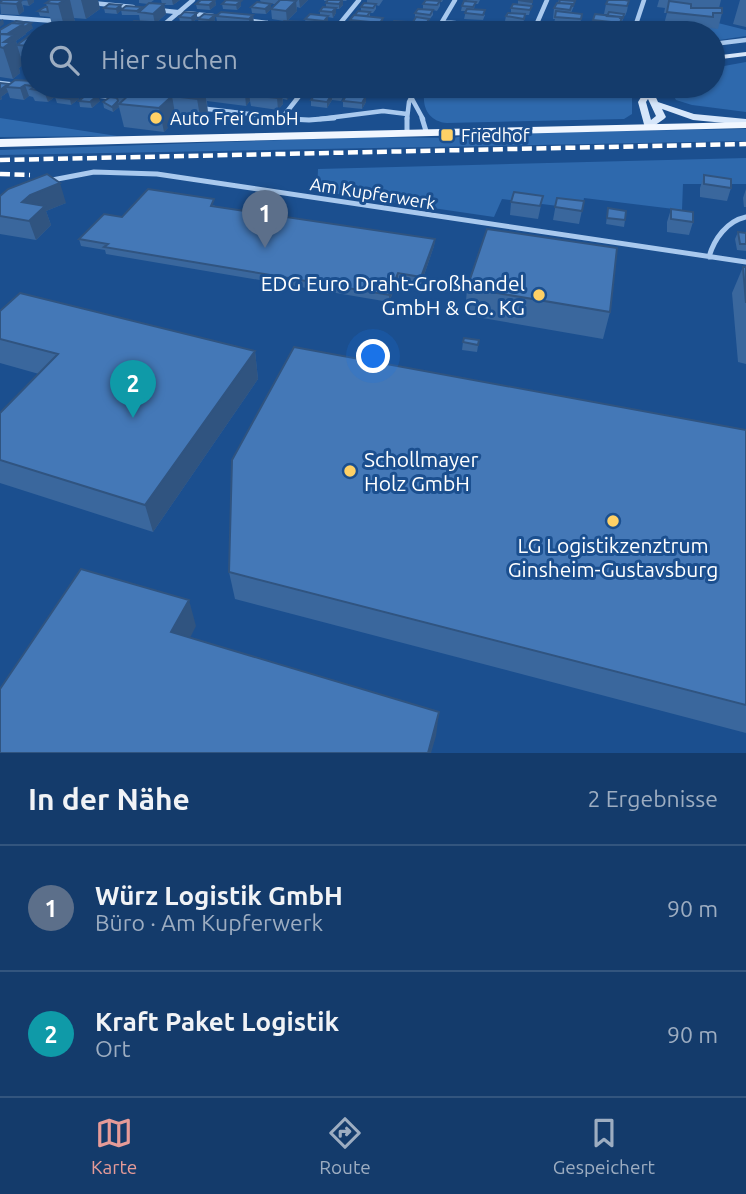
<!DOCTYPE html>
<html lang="de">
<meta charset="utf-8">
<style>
:root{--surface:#143b6b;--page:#1d4271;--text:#f1f3f6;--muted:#9dadc1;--line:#33557e;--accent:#e69b98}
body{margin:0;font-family:Ubuntu,sans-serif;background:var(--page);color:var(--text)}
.you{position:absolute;left:374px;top:357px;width:24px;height:24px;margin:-18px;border:5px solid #fff;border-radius:50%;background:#1a73e8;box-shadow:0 0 0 10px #1a73e833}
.badge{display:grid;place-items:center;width:46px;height:46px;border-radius:50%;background:var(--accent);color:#fff;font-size:23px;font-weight:700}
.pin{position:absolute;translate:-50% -58px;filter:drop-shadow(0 2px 4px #0008)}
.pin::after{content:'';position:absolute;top:37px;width:24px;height:21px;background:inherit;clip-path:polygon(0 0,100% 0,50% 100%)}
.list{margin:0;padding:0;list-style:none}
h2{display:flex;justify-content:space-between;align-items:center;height:91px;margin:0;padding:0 28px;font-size:30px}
h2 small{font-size:23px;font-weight:400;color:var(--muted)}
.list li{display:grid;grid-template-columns:46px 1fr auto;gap:21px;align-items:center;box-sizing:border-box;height:126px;padding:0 28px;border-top:2px solid var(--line)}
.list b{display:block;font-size:26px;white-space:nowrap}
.list p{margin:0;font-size:23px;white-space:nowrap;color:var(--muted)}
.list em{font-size:23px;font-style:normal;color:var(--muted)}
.icon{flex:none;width:38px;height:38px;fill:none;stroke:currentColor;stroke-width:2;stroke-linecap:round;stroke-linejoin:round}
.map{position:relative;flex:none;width:746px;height:753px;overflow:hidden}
.search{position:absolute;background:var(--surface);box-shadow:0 2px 5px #0004;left:21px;right:21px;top:21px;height:77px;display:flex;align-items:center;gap:18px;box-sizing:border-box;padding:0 24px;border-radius:38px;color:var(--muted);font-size:26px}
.sheet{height:343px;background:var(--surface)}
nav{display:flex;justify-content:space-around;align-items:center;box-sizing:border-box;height:98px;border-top:2px solid var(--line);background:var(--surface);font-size:19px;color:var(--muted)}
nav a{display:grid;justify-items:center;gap:4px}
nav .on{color:var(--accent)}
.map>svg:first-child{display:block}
</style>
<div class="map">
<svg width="746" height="753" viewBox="0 0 746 753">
<rect width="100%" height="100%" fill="#1b4f8f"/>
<!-- green -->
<path fill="#2e69ad" d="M718 23 746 30V36L713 41V33H639L641 24C664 27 696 35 718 23Z
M746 62V112L692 105 676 100 673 94 680 86H713V68Z
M426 86H638L632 98V114L624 119 447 123C427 121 420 104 426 86Z
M0 118 117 136 0 137Z
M746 129V141L0 155V150L369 137 453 138 477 133Z
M746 158V184H683L682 210 584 198 582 209 502 199 494 217 317 191 318 169Z"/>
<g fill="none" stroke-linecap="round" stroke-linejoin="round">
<!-- street-far1 -->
<path stroke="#a9c9ee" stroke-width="4.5" d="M455 0 442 22 570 33
M92 3 133 7
M158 10 213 16
M0 17 55 21
M245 20 342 33
M534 30 547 0
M333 32 359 0
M39 33 59 20
M154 33 193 0
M255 33 267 23
M633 33 644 0
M713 44 746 40
M0 83 17 85
M46 89 118 98
M83 94 92 86
M186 96 197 86
M411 97 423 119
M199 108 291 119
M282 118 307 86
M320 119 383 111 407 114
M407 119 409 102 417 86"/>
<!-- street -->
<path stroke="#a9c9ee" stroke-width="5" d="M269 118 309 120 334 118
M407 118V132
M422 118 426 131
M47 181 94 172 157 174 746 262
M709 257C714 239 727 221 746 217"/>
<!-- secondary -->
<path fill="#d6e6fa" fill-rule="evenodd" d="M746 52V56L713 60V56Z
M648 86H656L653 91 658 102 694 114 746 119V125L693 120 662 109 666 117 664 119 651 128H645L638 102ZM648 99 656 116 651 120 646 102Z"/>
<!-- primary -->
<path fill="#f0f6ff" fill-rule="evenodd" d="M746 122V128L0 147V139Z"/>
<!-- rail -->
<path stroke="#fff" stroke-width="4.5" stroke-dasharray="10 4.5" stroke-linecap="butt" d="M0 160 746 144
M0 174 30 175"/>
</g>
<!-- wall -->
<path fill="#3a679d" d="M34 0V2L29 6 23 5 24 11 19 15 1 14 0 2Z
M51 0H98L100 9 86 19 74 18 76 26 66 33 54 32 50 17 40 16 38 11 47 7 46 3Z
M139 0H154L150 3 162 4 161 0H180L173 5H164L166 14 155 24H150L151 27 145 32 141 31V33H123L129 28V25L140 21 139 15H122L121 10 117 14 105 13 104 8 121 5 122 9H142L148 4 139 3Z
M201 0H221H215L216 5 210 10 197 9 196 4Z
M260 0H280L275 4H271V9L280 0H308L300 8 297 7V11L287 21 303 22 304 33H257V32L280 29V25L284 21 272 19 271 9 266 14 252 13 251 7 261 3Z
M324 0H347L346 1H343V5L339 9H336V13L333 18 328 17V21L324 26 306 24 305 19 320 15V11L326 7V3L327 1H324Z
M367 0H383L379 6 376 5V9L373 13H370V17L383 18V28L380 33 350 31V20L361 11V7L367 3Z
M426 0H443L442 2H440V6L437 11 433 10V15L429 20V24L426 29 421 28V33H391V25L413 22 415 18V13L423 9V4Z
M467 0H480L478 4H475L474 9 485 15 483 20 464 19 466 11H461L462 6Z
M518 0H533L529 15H525L523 24 505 21 506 16 511 13V8L518 5Z
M559 0H572L571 1H575L574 6 571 13 582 14 579 30 553 27 555 19H553L554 8Z
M629 0 627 11 625 16H624L618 33 591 30 593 20 607 16 608 14H604L606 4Z
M659 0H721L719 8 722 13 718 29 710 28 709 33 663 28 667 13H664L665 8 657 7Z
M740 0H746V27L733 24Z
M241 1V6L237 10 223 9 222 4Z
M253 15 254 26 250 30 218 27 216 16Z
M179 17 197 18 192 23 180 22Z
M198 19 215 20 210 25H199Z
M33 28 26 33V34L16 41 23 65 19 68 20 73 13 79 0 77V30Z
M33 33V57L20 56 17 45Z
M15 80 33 86H53L56 96 48 102 35 101 33 97 29 96 24 100 10 98 8 92 1 97 2 99 0 100V83L8 85Z
M103 86H185L183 88 198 90V88L249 89 250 94 270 91 279 86H298L296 89 291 88V94L287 100 283 99V104L278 110 251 106 250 101 246 106 207 101 208 114 201 122 176 119 164 132 124 127 119 107 113 112 104 108 103 102 117 98 116 92 118 91 104 89Z
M321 86H350L342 91H343V97L341 101 332 100 327 108 311 106V100L328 94 329 93 322 92Z
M446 86H463L459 89Z
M371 89 390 91 382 98 371 95Z
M78 93 79 99 71 105 57 103 55 97Z
M79 101H100L92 108 80 107Z
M343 101 366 102 362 109 343 107Z
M704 175 731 188 727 201 700 197V188Z
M746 189V207H744L743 198Z
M0 196 66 203 46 211 51 225 36 240 0 234Z
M543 196 538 219 510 215 511 202Z
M557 198 584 201 579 224 553 220Z
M215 205 214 206 435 239 434 246 421 284 398 280 389 302 106 254 105 250 81 246 79 239 122 217Z
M608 208 625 220 624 227 606 224Z
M671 209 693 222 689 235 667 232V222Z
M738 232 746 233V251L737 250 735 239Z
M743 267H746V364L738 362 732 293Z
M467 288 610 312 603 339 465 315Z
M0 311 255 351 258 379 153 532 0 483V413L39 374 0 363Z
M479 340 477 352 462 350 463 342Z
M746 430V733L235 599 229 572Z"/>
<!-- shaded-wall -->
<path fill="#305480" d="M27 0H34V2L29 6Z
M65 0H70L76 26 66 33 58 4Z
M81 0H98L100 9 86 19Z
M172 0H180L173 5Z
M215 0 216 5 210 10 209 5Z
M299 0H308L300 8Z
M343 0V5L339 9V4Z
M21 1 24 11 19 15 16 4Z
M241 1V6L237 10 236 5Z
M296 1 297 11 287 21 286 11Z
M164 4 166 14 155 24 153 14Z
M271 4V9L266 14 265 9Z
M121 5 122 10 117 14 116 9Z
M336 8V13L333 18 332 12Z
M197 13V18L192 23 191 18Z
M215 15V20L210 25 209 20Z
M253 15 254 26 250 30 249 19Z
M328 16V21L324 26V21Z
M383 18V28L380 33V23Z
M3 19 4 24 0 27V21Z
M150 22 151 27 145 32 144 26Z
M303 22 304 33H298V29Z
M31 23 33 28 26 33V34L16 41 23 65 19 68 20 73 13 79 3 48 4 42 7 34 23 24Z
M421 23V33H419V28Z
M33 44V57L30 46Z
M25 85 29 96 24 100 20 88Z
M50 86H53L56 96 48 102 44 91Z
M341 86H350L337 95 335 90Z
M390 86V91L382 98V92Z
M6 87 8 92 1 97 2 99 0 100V90Z
M291 88V94L287 100 286 94Z
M249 89 250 101 246 106 245 94Z
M205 91 208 114 201 122 197 99Z
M282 92 283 104 278 110 277 98Z
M78 93 79 99 71 105 70 99Z
M332 94V100L327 108V102Z
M98 95 100 101 92 108 90 102Z
M172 96 176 119 164 132 159 108Z
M366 96V102L362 109V103Z
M118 101 119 107 113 112 112 107Z
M60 183 66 203 46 211 51 225 36 240 22 202 30 195Z
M435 239 434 246 421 284V277Z
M398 273V280L389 302V295Z
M255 351 258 379 153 532 145 505Z
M189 600 196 626 180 658 171 632Z
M439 712 436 736 431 753H428Z"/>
<!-- building -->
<path fill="#4478b7" stroke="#305480" stroke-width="2" d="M3 0H17L21 1 16 4 0 3V2Z
M51 0H65L58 4 46 3Z
M201 0H215L209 5 196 4Z
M226 0 241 1 236 5 222 4Z
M280 0H287L296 1 286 11 271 9Z
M328 0H342L339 4 326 3Z
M426 0 440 1 437 5 423 4Z
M518 0H532V2Z
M560 0H561L575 1 573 6H572V4L559 3Z
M608 0H625L629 1 627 6 606 4Z
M464 1 476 2 473 7 462 6Z
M669 1 691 4V8H722V13H713V17L667 12Z
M257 2 271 4 265 9 251 7Z
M149 3 164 4 153 14 139 12Z
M364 3 376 4 373 8 361 7Z
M557 3 572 4 570 10 554 8Z
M109 4 121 5 116 9 104 8Z
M513 4 532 6 530 10 511 8Z
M126 6 142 7 137 11 121 10Z
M45 7H47L48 12 38 11Z
M323 7 336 8 332 12 320 11Z
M418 9 433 10 430 15 415 13Z
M467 9 485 10 483 15 465 13Z
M358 11 370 12 367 16 355 15Z
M556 11 582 14 581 19 555 17Z
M184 12 197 13 191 18 179 17Z
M221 12 253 15 249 19 216 16Z
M609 12 624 14 623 18H621L622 17 607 16Z
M508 13 525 14 524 19 506 16Z
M204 14 215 15 209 20 198 19Z
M310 14 328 16 324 21 305 19Z
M595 14 622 17 620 23 593 20Z
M354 15 383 18 380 23 350 20Z
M416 17 429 19 426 24 413 22Z
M16 21 31 23 24 27 23 24 13 23Z
M134 21 150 22 144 26 129 25Z
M284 21 303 22 298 29 280 25Z
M394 21 421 23 419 28 391 25Z
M12 23 23 24 7 34H0V30Z
M165 27 187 29 183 33 161 31Z
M262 27 284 29 280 33 257 32Z
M129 28 140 29 136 33H123Z
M322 31 339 32 320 33Z
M33 33V44L30 46 17 45Z
M0 34 14 35 4 42H11L3 48 0 47Z
M15 80 33 81V86L25 85 20 88 6 87Z
M0 83 8 84 0 90Z
M35 86H51L44 91 31 89Z
M123 86H160L205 91 197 99 172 96 159 108 119 104 130 94 116 92Z
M201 86H231L249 89 245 94 198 88Z
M274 86 291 88 286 94 270 91Z
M322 86H341L335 90 343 91 340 95 332 94 327 102 311 100 316 93 328 94 333 87Z
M375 86H390L382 92 371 89Z
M254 89 282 92 277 98 249 95Z
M63 91 78 93 70 99 55 97Z
M87 94 98 95 90 102 79 101Z
M347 94 366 96 362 103 343 101Z
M110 97 117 98 118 101 112 107 103 102Z
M47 174 60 183 30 195 22 202 45 206 29 221 0 216V196L8 189Z
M704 175 731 179V188L704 184Z
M148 189 214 199 211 206 435 239 421 277 398 273 389 295 104 247 108 244 79 239 104 214 122 217Z
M514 192 543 196 540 206 511 202Z
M557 198 584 201 582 211 555 207Z
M608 208 626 211 625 220 607 218Z
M671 209 693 212V222L671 219Z
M487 229 617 248 610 312 467 288Z
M738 232 746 233V244H740Z
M743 267H746V303Z
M20 293 255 351 145 505 0 460V413L58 354 0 339V311Z
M464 338 479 340 478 345 463 342Z
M294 347 746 430V705L229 572 232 460Z
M81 569 189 600 171 632 439 712 428 753H0V689Z"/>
<!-- markers -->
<g fill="#ffd166" stroke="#1b4f8f" stroke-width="2.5">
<circle cx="156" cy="118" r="7"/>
<rect x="440" y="128" width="14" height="14" rx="3.5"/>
<circle cx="539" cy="295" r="7"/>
<circle cx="350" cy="471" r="7"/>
<circle cx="613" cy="521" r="7"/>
</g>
<g text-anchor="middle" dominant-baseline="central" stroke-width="6" stroke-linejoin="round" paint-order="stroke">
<!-- far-poi labels -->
<g font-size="18" fill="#fff" stroke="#1b4f8f" text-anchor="start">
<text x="170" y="118">Auto Frei GmbH</text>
<text x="461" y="135">Friedhof</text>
</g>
<!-- far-street labels -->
<g font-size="18" fill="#fff" stroke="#1b4f8f">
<text transform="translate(373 193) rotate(9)">Am Kupferwerk</text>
</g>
<!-- poi labels -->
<g font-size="21" fill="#fff" stroke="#1b4f8f" text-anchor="end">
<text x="525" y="283">EDG Euro Draht-Großhandel<tspan x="525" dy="24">GmbH &amp; Co. KG</tspan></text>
<text x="364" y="459" text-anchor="start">Schollmayer<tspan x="364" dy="24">Holz GmbH</tspan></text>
<text x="613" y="545" text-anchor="middle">LG Logistikzenztrum<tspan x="613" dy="24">Ginsheim-Gustavsburg</tspan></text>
</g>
</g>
</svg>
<div class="you"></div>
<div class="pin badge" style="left:265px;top:248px;background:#5c6f8a">1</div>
<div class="pin badge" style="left:133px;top:418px;background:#0f9aa8">2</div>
<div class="search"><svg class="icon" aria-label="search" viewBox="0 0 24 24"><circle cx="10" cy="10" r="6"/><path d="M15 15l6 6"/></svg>Hier suchen</div>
</div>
<section class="sheet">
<h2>In der Nähe<small>2 Ergebnisse</small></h2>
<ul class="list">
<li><span class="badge" style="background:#5c6f8a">1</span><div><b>Würz Logistik GmbH</b><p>Büro · Am Kupferwerk</p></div><em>90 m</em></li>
<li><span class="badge" style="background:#0f9aa8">2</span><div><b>Kraft Paket Logistik</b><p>Ort</p></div><em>90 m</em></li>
</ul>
</section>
<nav>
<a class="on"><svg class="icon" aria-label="map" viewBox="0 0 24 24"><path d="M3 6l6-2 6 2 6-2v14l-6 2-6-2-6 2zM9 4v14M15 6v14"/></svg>Karte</a>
<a><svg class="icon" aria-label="directions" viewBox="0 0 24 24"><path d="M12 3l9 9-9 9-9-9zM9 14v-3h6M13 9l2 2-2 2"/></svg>Route</a>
<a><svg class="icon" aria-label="saved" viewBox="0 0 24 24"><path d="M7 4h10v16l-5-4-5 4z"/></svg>Gespeichert</a>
</nav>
